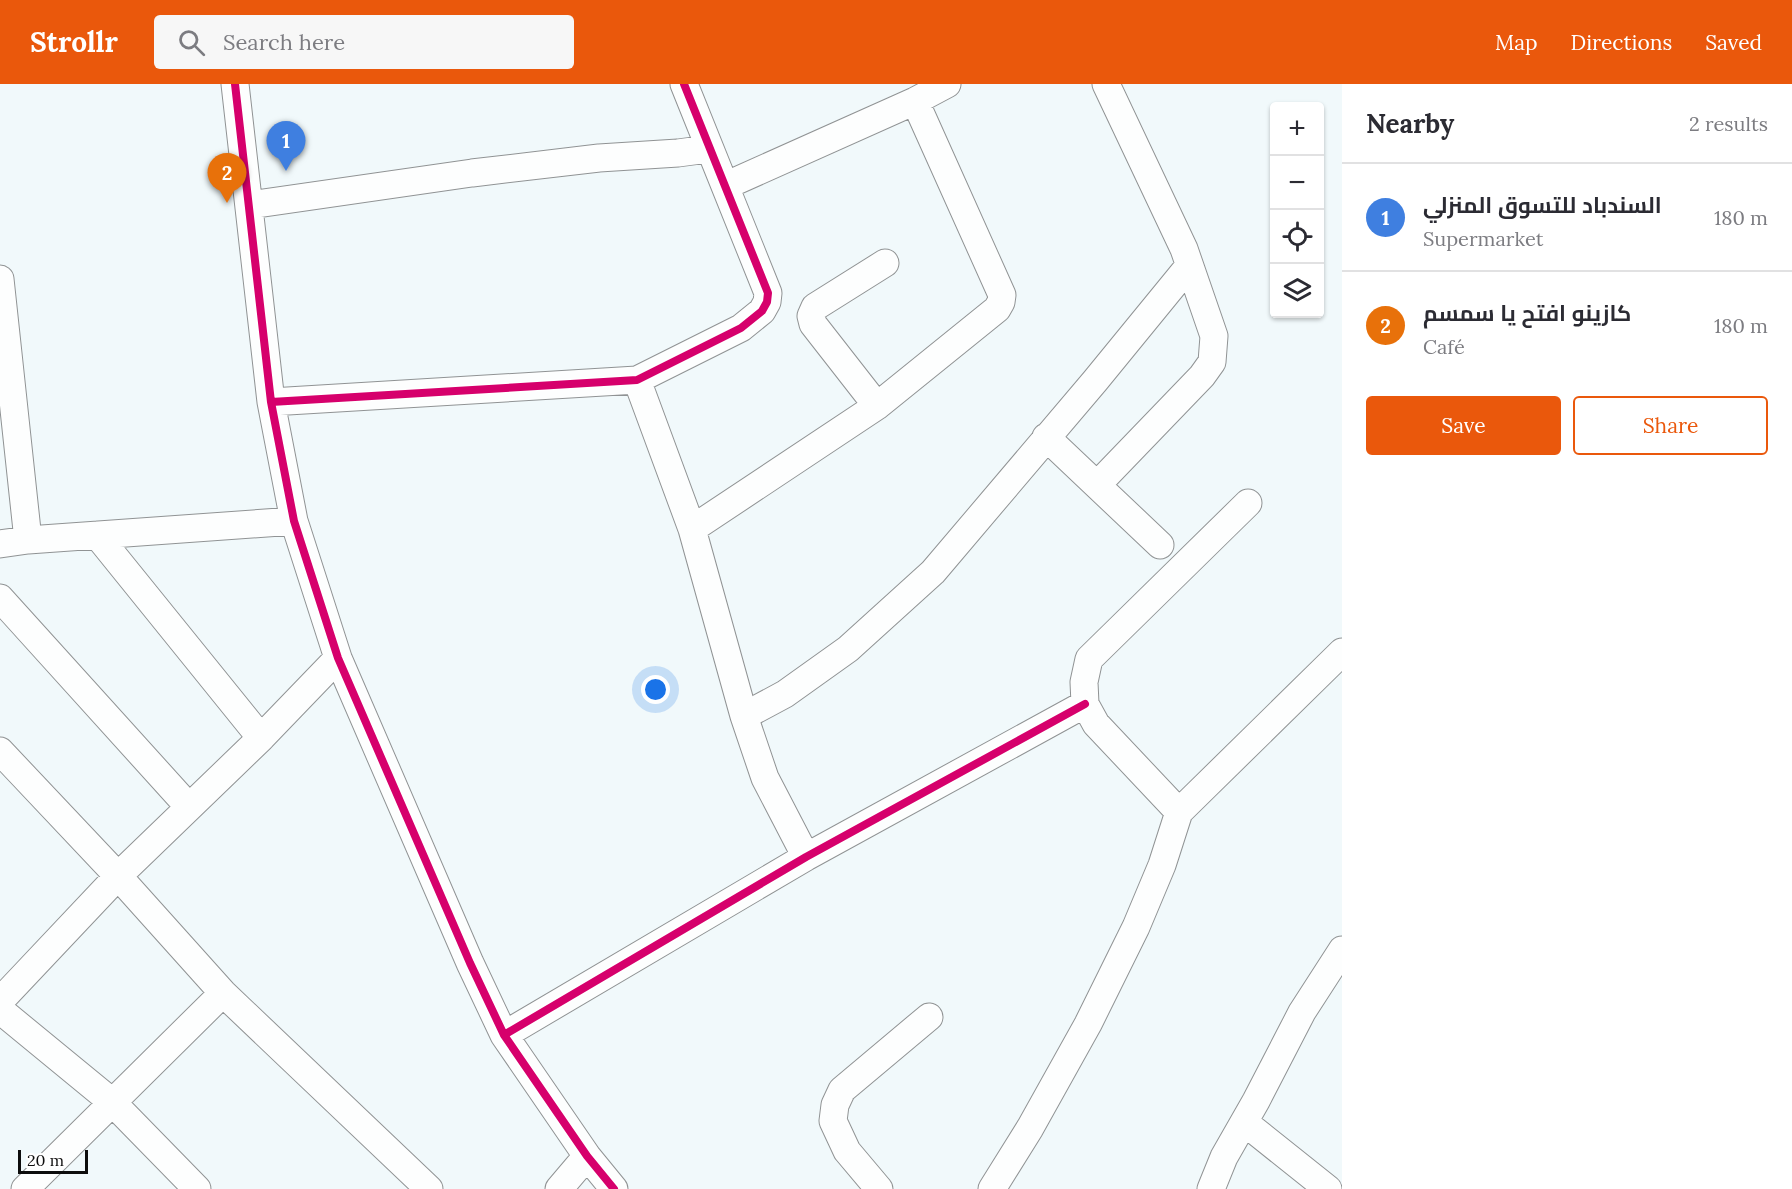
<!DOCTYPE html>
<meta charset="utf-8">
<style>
:root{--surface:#fff;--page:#f7f7f7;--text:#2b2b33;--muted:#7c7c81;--line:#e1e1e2;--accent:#ea580c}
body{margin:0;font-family:Lora,Cairo,serif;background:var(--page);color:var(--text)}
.controls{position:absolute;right:18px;top:18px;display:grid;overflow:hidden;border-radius:6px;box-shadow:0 2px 4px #0004}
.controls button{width:54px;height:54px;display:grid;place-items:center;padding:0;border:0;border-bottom:2px solid var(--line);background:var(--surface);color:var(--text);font:30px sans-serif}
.scale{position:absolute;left:18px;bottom:15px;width:70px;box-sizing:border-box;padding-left:6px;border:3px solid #0d0d0d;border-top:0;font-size:16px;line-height:21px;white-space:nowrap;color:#0d0d0d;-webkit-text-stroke:4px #fff;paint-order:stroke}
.you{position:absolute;left:656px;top:606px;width:21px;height:21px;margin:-15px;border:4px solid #fff;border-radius:50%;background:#1a73e8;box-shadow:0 0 0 9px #1a73e833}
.badge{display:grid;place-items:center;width:39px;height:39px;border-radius:50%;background:var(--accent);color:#fff;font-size:20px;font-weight:700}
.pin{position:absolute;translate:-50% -50px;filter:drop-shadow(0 2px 3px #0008)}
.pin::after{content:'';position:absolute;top:32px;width:21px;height:18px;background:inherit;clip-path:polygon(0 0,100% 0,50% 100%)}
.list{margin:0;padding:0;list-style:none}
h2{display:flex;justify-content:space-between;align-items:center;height:78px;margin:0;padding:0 24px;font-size:26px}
h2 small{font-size:20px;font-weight:400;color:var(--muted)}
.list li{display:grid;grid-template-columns:39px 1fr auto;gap:18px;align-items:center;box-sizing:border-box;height:108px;padding:0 24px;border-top:2px solid var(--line)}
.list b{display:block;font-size:22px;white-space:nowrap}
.list p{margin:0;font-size:20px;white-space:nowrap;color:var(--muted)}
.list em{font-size:20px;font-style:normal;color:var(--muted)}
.actions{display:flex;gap:12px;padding:18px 24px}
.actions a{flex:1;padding:14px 0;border:2px solid var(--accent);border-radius:6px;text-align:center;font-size:21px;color:var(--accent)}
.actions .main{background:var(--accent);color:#fff}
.icon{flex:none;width:33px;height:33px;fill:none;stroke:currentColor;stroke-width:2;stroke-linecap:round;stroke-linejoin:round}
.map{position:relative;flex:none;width:1342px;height:1105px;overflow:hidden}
header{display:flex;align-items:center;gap:36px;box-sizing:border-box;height:84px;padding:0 30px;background:var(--accent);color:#fff}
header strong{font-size:28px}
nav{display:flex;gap:33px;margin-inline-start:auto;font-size:21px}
.search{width:420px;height:54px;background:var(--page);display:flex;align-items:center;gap:15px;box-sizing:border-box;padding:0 21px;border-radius:6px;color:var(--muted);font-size:22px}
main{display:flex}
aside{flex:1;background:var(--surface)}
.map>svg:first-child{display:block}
</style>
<header>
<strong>Strollr</strong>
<div class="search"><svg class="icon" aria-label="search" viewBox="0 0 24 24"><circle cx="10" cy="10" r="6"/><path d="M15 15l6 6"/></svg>Search here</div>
<nav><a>Map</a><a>Directions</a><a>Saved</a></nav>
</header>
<main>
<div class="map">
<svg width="1342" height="1105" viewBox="0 0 1342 1105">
<rect width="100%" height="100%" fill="#f1f9fb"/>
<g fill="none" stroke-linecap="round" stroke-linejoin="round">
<defs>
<path id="minor" d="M235 0 271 318 294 437 338 574 470 879 504 951 587 1072 614 1105
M725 102 915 17 947 0
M250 121 472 89 599 74 678 69 708 65
M0 195 28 456
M637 296 692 445 744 632 765 694 806 773
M271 318 637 296 741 244 762 227 767 218 768 209 684 0
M877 322 813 240 811 232 815 223 885 179
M1046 353 1160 461
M1097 401 1202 292 1212 278 1214 252 1184 165 1106 0
M692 445 877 322 997 225 1001 218 1002 211 915 17
M97 451 261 654
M0 460 28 456 294 437
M0 514 189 723
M744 632 785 610 848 565 933 488 1095 297 1189 182
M0 667 118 792 223 909 429 1105
M1179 728 1096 640 1085 620 1084 598 1089 575 1248 419
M0 917 118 792 261 654 338 574
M0 926 112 1018 197 1105
M504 951 806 773 1085 620
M1244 1038 1328 1105
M25 1105 223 909
M559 1105 587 1072
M879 1105 847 1067 833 1037 835 1021 842 1006 929 933
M992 1105 1030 1044 1088 940 1136 843 1162 781 1179 728 1342 568
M1211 1105 1224 1073 1256 1017 1302 928 1342 866"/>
</defs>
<!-- minor casing -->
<use href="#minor" stroke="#909394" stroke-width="29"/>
<!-- minor -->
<use href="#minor" stroke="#fdfefe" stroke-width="27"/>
<defs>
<path id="cycleway" d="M235 0 271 318 294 437 338 574 470 879 504 951 587 1072 614 1105
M271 318 637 296 741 244 762 227 767 218 768 209 684 0
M504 951 806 773 1085 620"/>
</defs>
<!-- cycleway casing -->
<use href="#cycleway" stroke="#fff" stroke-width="11"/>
<!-- cycleway -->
<use href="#cycleway" stroke="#d6006c" stroke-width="8"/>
</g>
</svg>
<div class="controls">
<button>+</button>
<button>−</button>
<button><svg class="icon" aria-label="locate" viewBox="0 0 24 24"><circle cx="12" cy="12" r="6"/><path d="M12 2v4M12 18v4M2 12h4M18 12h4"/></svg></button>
<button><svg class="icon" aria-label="layers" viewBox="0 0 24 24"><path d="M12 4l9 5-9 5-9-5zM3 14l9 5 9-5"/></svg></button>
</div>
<div class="scale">20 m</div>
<div class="you"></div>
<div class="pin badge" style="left:286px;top:87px;background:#3f7fe0">1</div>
<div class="pin badge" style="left:227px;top:119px;background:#e8710a">2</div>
</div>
<aside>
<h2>Nearby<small>2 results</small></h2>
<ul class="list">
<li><span class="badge" style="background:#3f7fe0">1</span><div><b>السندباد للتسوق المنزلي</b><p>Supermarket</p></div><em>180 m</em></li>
<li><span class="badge" style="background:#e8710a">2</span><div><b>كازينو افتح يا سمسم</b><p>Café</p></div><em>180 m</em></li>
</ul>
<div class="actions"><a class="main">Save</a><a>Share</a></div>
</aside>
</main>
